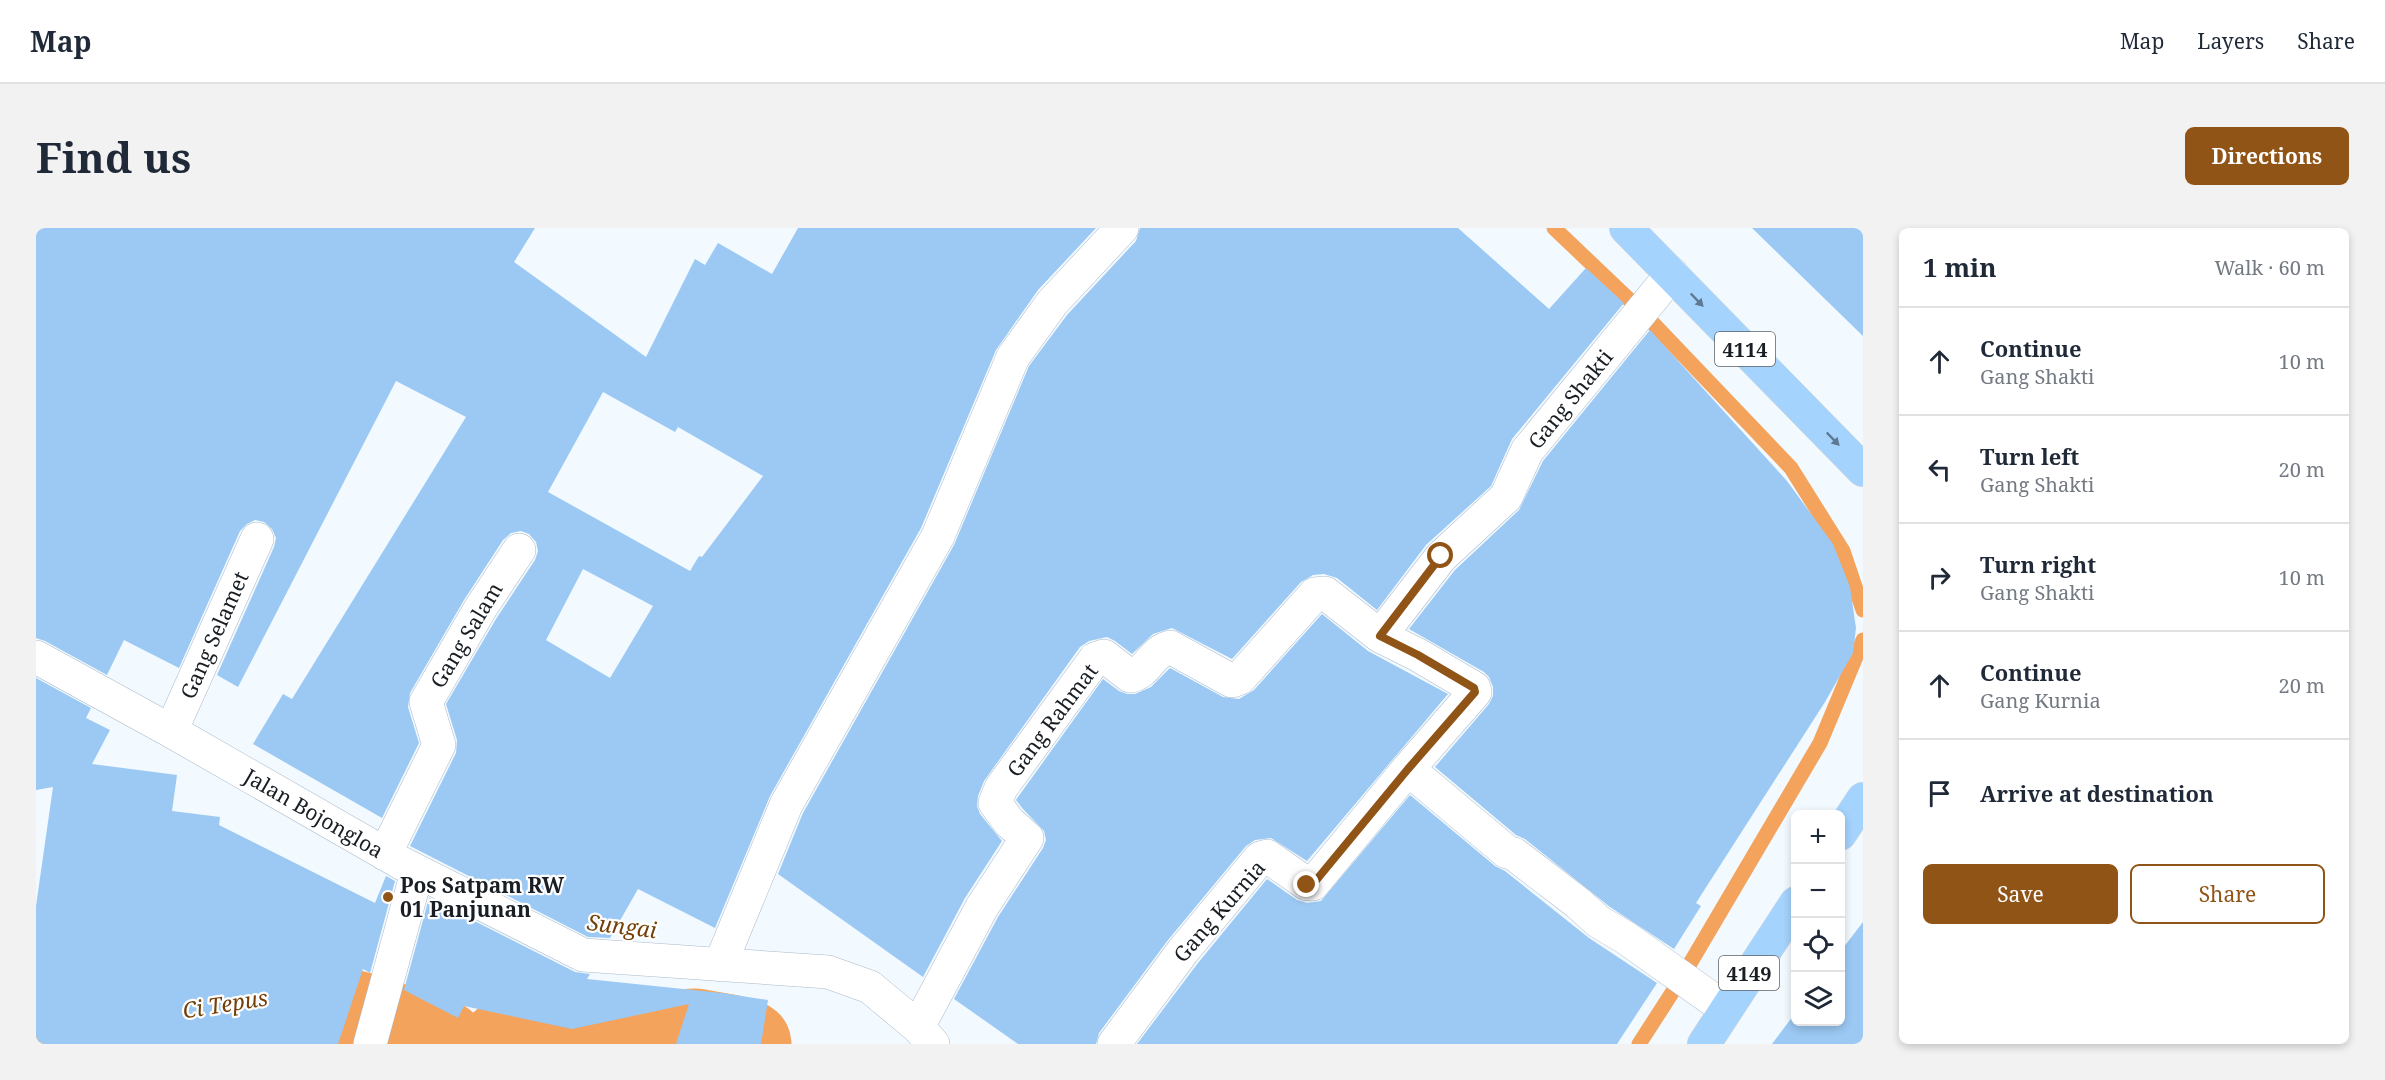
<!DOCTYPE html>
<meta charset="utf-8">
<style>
:root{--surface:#fff;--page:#f2f2f3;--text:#1f2937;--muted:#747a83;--line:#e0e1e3;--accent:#915417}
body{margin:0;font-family:"Noto Serif",serif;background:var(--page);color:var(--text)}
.controls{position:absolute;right:18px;bottom:18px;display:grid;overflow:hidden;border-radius:9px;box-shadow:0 3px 9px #0003}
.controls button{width:54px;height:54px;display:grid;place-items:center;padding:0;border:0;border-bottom:2px solid var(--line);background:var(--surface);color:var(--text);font:30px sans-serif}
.stop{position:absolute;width:18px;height:18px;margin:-14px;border:4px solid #915417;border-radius:50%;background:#fff}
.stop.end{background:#915417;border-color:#fff;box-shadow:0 2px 6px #0008}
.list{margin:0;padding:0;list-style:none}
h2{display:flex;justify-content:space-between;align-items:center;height:78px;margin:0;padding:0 24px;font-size:26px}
h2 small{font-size:20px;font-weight:400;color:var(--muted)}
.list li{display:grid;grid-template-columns:39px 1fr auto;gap:18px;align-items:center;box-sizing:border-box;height:108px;padding:0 24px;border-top:2px solid var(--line)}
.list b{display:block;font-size:22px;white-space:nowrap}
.list p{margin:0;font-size:20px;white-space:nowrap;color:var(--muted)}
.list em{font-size:20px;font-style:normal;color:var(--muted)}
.actions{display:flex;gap:12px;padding:18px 24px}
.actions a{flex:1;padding:14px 0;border:2px solid var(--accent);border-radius:9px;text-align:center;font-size:21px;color:var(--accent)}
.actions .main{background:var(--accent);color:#fff}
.icon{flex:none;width:33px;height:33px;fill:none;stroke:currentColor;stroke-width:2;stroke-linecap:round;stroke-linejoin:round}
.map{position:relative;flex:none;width:1827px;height:816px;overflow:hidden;border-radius:9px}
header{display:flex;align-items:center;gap:36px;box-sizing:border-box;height:84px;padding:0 30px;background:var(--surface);border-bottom:2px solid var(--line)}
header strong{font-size:28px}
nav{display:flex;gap:33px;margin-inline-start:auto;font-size:21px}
.intro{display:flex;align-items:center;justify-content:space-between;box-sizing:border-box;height:144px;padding:0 36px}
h1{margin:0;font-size:42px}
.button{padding:15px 27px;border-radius:9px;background:var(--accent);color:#fff;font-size:21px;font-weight:700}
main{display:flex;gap:36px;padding:0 36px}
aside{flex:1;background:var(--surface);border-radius:9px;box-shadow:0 3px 9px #0003}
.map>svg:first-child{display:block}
</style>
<header>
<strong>Map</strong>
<nav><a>Map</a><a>Layers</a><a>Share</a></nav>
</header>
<div class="intro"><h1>Find us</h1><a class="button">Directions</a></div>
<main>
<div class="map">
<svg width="1827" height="816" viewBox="0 0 1827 816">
<rect width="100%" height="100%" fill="#f2f9ff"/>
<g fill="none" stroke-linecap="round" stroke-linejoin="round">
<!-- stream -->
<path stroke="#f4a35c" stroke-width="15" d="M1518 0 1603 81
M1610 88 1755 240 1807 323 1827 382
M1649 744 1784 515 1827 412
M1603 816 1643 754"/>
<!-- river -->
<path stroke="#f4a35c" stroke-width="87" d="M0 785 151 784 234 764 331 789 407 816
M467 816 660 804 694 810 712 816"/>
</g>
<!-- building -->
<path fill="#9bc9f4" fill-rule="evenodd" d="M0 0H499L478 34 610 129 659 31 669 37 682 15 736 46 762 0H1060L1002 62 960 122 885 300 734 568 679 700 602 661 574 710 552 709 374 618 420 525 421 512 410 476 460 391 499 332 502 323 500 314 493 306 485 303 475 305 467 312 428 372 374 465 372 479 383 515 346 590 217 516 247 466 256 471 430 189 360 153 202 459 181 447 238 319 240 310 236 301 228 294 219 292 211 296 204 303 143 440 88 412 71 447 9 413 0 410ZM567 164 639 204 642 199 727 248 666 329 663 328 654 343 512 264ZM547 341 617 378 574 450 510 412Z
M1104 0H1422L1513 81 1550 40 1588 75 1476 211 1455 258 1390 317 1341 382 1301 350 1288 346 1277 347 1265 354 1196 431 1136 400 1117 406 1096 426 1079 413 1071 409 1053 413 1044 419 948 553 942 568 941 578 944 586 966 613 929 670 887 749 742 646 767 585 918 317 993 138 1031 87 1100 13Z
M1716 0H1827V108Z
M1614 102 1751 253 1797 316 1814 359 1820 400 1817 425 1789 474 1660 675 1665 678 1638 721 1574 679 1489 611 1480 607 1399 539 1453 476 1457 468V459L1453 449 1448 444 1373 401 1419 342 1483 282 1507 233Z
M1286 386 1332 423 1412 466 1271 633 1235 610 1219 612 1210 618 1132 712 1063 805 1060 816H982L918 771 962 689 1007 620 1010 612 1008 603 987 581 980 572 982 569 1067 451 1083 463 1091 466H1099L1115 459 1134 440 1187 469 1203 471 1218 462Z
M0 450 55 480 50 490 74 502 56 536 141 547 136 583 184 589 183 597 339 675 350 648 359 653 334 745 327 741 302 816H0V678L17 559 0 562Z
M1374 567 1459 638 1469 643 1553 710 1621 755 1581 816H1101L1162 735 1231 651 1261 672 1271 675 1285 673Z
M393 670 539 744 554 746 551 751 686 765 732 772 725 816H640L653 776 536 801 428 778 422 790 368 762Z
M1827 694V816H1736L1760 784V794H1804V724Z"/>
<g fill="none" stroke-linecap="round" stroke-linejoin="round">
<defs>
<path id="minor" d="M0 429 135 503 367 636 547 727 792 744 834 759 882 799 897 816
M135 503 221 311
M1372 541 1471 624 1478 626 1542 675 1563 694 1590 710 1690 781
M349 626 403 517 390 474 444 381 483 322
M684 737 750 577 902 308 977 129 1016 75 1086 0
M882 799 946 679 991 610 973 594 959 575 965 560 1059 431 1068 428 1094 448C1111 446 1116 423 1134 419L1196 453 1204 450 1279 366 1289 365 1344 408
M334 816 381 644
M1078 816 1147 723 1224 630 1231 628 1271 656H1277L1372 541 1439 464 1438 460 1382 427 1344 408 1405 329 1470 269 1491 223 1636 46"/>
<path id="primary" d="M1590 0 1827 242
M1804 606 1827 571
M1668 816 1760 675"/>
</defs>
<!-- minor casing -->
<use href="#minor" stroke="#acbbca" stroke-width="34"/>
<!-- primary casing -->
<use href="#primary" stroke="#d5d6d7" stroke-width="34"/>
<!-- minor -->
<use href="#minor" stroke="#fff" stroke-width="33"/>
<!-- primary -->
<use href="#primary" stroke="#a4d3fd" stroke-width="33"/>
</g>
<!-- one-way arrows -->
<defs><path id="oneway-solid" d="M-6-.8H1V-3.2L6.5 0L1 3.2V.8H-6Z" transform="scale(1.5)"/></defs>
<g fill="#5e7890">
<use href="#oneway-solid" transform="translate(1661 72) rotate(46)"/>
<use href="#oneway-solid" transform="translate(1797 211) rotate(46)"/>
</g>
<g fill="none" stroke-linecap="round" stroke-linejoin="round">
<!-- route -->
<path stroke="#915417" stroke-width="8" d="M1271 657 1277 656 1372 541 1439 464 1438 460 1382 427 1344 408 1405 328"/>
</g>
<!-- markers -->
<circle fill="#915417" stroke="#fff" stroke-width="2" cx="352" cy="669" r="6"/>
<g text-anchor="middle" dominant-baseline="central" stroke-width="4.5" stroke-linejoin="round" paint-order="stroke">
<!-- shield labels -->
<g fill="#fff" stroke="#5d6265" stroke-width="1.5">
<rect x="1679" y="104" width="60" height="34" rx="4.5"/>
<rect x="1683" y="728" width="60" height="34" rx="4.5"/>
</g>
<g font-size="20" font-weight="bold" fill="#181e23">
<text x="1709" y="121">4114</text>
<text x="1713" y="745">4149</text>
</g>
<!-- street labels -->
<g font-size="21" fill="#181e23" stroke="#fff">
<text transform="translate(1534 171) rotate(-51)">Gang Shakti</text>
<text transform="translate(178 407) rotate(-66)">Gang Selamet</text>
<text transform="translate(430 407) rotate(-59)">Gang Salam</text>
<text transform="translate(1016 492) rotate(-53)">Gang Rahmat</text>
<text transform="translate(278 585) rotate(30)">Jalan Bojongloa</text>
<text transform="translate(1183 683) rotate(-49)">Gang Kurnia</text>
</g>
<!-- poi labels -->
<g font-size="21" font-weight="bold" fill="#181e23" stroke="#fff" text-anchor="start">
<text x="364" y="657">Pos Satpam RW<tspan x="364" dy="24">01 Panjunan</tspan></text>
</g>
<!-- water labels -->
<g font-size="22" font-style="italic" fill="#733f06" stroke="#fff">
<text transform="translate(586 697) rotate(7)">Sungai</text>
<text transform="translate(189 775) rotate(-9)">Ci Tepus</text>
</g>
</g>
</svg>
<div class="controls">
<button>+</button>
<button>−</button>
<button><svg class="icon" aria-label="locate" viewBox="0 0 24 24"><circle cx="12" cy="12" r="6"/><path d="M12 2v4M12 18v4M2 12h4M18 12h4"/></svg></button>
<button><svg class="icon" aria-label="layers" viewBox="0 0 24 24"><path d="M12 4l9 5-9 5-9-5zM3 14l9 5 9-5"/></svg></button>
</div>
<div class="stop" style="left:1405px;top:328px"></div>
<div class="stop end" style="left:1271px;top:657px"></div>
</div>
<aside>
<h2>1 min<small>Walk · 60 m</small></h2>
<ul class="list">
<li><svg class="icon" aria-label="ahead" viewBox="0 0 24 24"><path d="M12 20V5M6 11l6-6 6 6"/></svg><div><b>Continue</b><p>Gang Shakti</p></div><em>10 m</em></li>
<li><svg class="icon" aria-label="left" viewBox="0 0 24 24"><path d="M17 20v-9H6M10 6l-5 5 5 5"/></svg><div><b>Turn left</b><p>Gang Shakti</p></div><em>20 m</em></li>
<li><svg class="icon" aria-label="right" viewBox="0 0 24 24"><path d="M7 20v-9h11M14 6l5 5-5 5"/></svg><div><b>Turn right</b><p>Gang Shakti</p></div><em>10 m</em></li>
<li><svg class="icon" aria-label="ahead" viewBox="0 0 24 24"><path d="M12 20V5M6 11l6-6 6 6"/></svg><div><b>Continue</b><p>Gang Kurnia</p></div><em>20 m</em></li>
<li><svg class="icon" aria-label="arrive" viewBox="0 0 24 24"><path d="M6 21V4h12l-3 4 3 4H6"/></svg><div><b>Arrive at destination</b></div></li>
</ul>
<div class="actions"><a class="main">Save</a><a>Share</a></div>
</aside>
</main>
